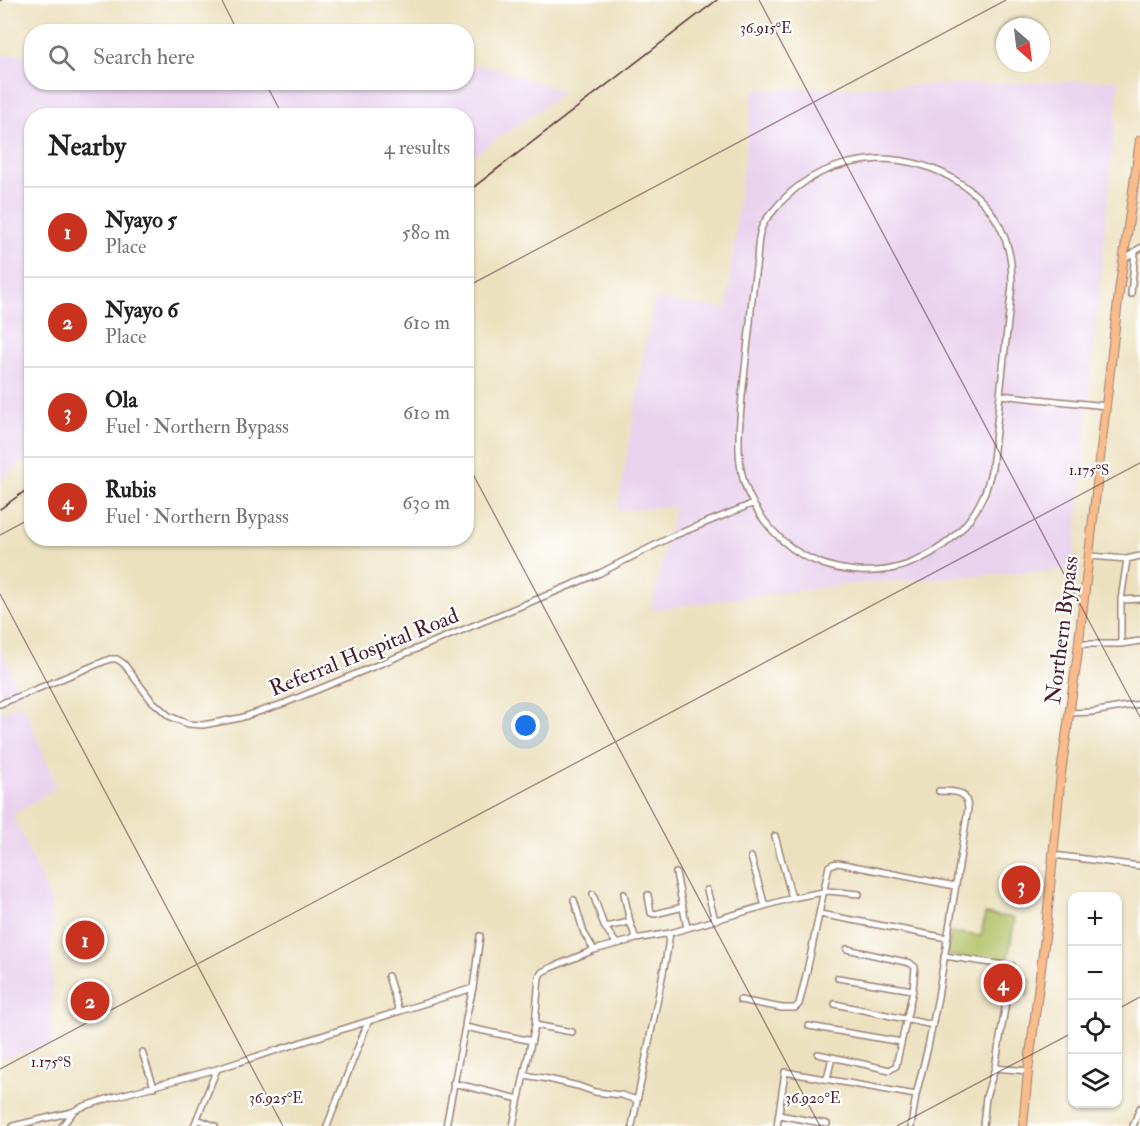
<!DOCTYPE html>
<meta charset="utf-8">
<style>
:root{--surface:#fff;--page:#f2f2f2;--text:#202124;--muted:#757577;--line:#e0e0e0;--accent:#c8321e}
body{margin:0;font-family:"IM FELL Double Pica",serif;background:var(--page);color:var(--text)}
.controls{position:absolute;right:18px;bottom:18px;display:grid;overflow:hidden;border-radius:12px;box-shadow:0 2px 4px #0004}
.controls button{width:54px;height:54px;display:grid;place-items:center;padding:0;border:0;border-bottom:2px solid var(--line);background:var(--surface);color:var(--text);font:30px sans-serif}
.compass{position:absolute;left:996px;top:18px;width:54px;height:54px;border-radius:50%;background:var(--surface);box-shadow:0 2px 4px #0004;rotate:152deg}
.you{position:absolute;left:526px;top:726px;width:21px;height:21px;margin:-15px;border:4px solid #fff;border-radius:50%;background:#1a73e8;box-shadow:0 0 0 9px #1a73e833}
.badge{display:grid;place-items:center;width:39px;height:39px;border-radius:50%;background:var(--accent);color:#fff;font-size:20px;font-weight:700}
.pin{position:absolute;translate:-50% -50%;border:3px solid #fff;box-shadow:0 2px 6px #0006}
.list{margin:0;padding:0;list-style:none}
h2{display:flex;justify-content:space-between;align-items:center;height:78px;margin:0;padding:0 24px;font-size:26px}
h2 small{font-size:20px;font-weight:400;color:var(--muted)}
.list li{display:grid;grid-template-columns:39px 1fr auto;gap:18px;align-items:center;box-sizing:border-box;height:90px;padding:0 24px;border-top:2px solid var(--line)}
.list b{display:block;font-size:22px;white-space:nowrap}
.list p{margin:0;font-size:20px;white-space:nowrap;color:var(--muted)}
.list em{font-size:20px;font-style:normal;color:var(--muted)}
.icon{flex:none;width:33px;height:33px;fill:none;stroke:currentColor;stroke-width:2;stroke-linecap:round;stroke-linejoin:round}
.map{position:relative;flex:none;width:1140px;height:1126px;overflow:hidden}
.search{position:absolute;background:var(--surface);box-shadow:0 2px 4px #0004;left:24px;top:24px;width:450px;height:66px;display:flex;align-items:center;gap:15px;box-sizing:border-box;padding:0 21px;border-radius:24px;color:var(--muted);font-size:22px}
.panel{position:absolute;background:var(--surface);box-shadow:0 2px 4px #0004;left:24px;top:108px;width:450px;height:438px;border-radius:24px}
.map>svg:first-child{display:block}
</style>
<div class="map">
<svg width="1140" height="1126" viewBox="0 0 1140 1126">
<rect width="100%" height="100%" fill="#fff"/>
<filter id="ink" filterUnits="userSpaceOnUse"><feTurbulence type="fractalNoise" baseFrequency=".0167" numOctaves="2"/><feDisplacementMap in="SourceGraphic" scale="12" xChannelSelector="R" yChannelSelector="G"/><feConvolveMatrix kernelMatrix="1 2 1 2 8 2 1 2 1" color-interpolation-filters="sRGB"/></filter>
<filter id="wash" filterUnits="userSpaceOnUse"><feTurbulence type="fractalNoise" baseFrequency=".008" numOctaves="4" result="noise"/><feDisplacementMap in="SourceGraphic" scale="24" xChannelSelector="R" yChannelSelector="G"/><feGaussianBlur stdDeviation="1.35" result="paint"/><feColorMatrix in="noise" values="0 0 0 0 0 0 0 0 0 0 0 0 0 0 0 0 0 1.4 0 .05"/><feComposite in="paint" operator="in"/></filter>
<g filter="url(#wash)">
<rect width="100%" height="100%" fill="#ece1bf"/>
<!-- built -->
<path fill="#e9d2ee" d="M11 54 31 56 32 82H466L467 65 490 66 564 92 467 160 466 116H32L31 455 0 480V56Z
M1119 80 1073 569 851 584 651 610 675 506 617 511 654 299 727 309 736 223 753 90Z
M0 646 20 695 0 702Z
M23 703 57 787 13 815 52 903V1044L0 1059V713Z"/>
<!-- green -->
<path fill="#afbf62" stroke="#7c6f46" stroke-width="1.5" d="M985 914 1015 918 1007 964 947 955 951 932 981 936Z
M1031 980 1028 996 1013 991 1014 982Z"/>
</g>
<g filter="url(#ink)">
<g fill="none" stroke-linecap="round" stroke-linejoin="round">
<defs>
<path id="street" d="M880 159C936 160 993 191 1008 248 1012 261 1012 273 1012 285L992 468C989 477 988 486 984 494 970 528 940 553 906 565 876 575 842 573 813 560 797 554 785 544 773 531 733 487 737 451 742 396 745 371 747 347 750 323 751 302 754 281 757 260 758 248 758 231 765 221 767 217 771 214 774 210 802 176 836 161 880 159Z
M1123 260 1140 248
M1131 294 1135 253
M1000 395 1106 406
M1090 556 1127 559 1140 556
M1121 600 1140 599
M1079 644H1121L1140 641
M1121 644V600L1127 559
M0 704 110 659H117L124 664 151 700 169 716 188 724 203 725 240 718 285 703 533 601 600 573 673 536 752 504
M1069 713 1092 712 1140 704
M775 836 792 898
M1053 855 1140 866
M751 857 765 906
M676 873 687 928
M707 890 715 920
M593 894 604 926 606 927 630 922
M624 894 630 922 636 939
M648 895 651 913 655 914 683 907
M574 900 584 933 594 950
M820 914 947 938
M604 926 617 944
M480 936 473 988 466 1018 465 1027 532 1041
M944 956 1012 966 995 1068 986 1097 983 1126
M388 976 399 1011
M838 978 913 990
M740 1000 782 1008H795L799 1004C811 958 819 912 829 866L833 864 838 863 955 886
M835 1004 933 1025
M535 1025 572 1032
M809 1026 901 1042
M142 1052 154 1087
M818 1054 890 1070 896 1066 913 990 915 967 910 963 847 949
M995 1068 1028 1071
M524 1075 535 1025 539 977 542 972 550 968 594 950 636 939 670 933 792 898 828 891 859 894
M827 1079 832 1057
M453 1083 519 1099
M779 1115 827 1124
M197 1119 215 1126
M13 1126 72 1112
M62 1126 74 1111 82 1107 110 1098 217 1069 473 988
M194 1126 217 1069
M327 1126 368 1022
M446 1126 465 1027
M513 1126 524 1075 548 1079 578 1086 595 1092 621 1095 637 1100
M632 1126 666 958 670 933
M777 1126 785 1072 916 1095
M911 1126 916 1095 928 1047 938 997 968 809C967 789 955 792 939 791
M1133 1126 1140 1108"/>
<path id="primary" d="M1023 1126 1028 1071 1046 929 1061 773 1077 659 1119 292 1140 140"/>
</defs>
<!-- street casing -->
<use href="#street" stroke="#9b8075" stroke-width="8"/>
<!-- primary casing -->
<use href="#primary" stroke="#9b8075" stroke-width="10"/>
<!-- street -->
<use href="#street" stroke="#fff" stroke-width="5"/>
<!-- primary -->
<use href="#primary" stroke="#f9bc8a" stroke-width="8"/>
<!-- rail -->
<path stroke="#4a1f2b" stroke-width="1.5" d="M466 193 717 0
M0 509 32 486"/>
</g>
</g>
<!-- ticks -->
<path fill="none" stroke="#4a1f2b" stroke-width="1.5" stroke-opacity="0.45" d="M222 0 238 32M759 0 1140 717M0 1 2 0M265 82 283 116M466 287 1006 0M466 461 820 1126M0 535 32 518M0 594 283 1126M1118 1009 1140 997M0 1069 1140 463M897 1126 1072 1033"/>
<g text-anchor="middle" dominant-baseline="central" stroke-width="4.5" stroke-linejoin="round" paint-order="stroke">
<!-- street labels -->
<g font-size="22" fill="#4a1f2b" stroke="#fff">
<text transform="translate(1062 630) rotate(-83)">Northern Bypass</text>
<text transform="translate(364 652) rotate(-22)">Referral Hospital Road</text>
</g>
</g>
<g font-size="15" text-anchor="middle" fill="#4a1f2b" stroke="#fff" stroke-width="4.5" stroke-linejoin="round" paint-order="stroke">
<text x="766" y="33">36.915°E</text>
<text x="1089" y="475">1.175°S</text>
<text x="51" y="1067">1.175°S</text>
<text x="276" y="1103">36.925°E</text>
<text x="813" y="1103">36.920°E</text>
</g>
</svg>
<div class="controls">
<button>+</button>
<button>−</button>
<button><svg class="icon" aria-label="locate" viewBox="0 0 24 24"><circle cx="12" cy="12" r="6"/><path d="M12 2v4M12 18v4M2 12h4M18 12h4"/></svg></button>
<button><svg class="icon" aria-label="layers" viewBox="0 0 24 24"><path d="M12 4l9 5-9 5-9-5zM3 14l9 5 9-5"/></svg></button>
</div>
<svg class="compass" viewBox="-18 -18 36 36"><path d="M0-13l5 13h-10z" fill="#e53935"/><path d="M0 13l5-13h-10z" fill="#757577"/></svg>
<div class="you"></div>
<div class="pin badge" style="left:85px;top:940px">1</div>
<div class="pin badge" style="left:90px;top:1001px">2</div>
<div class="pin badge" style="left:1021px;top:885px">3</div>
<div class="pin badge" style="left:1003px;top:983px">4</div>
<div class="search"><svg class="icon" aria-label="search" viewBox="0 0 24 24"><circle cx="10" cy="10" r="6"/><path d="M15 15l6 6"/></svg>Search here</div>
<section class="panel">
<h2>Nearby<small>4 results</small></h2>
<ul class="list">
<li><span class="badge">1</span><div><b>Nyayo 5</b><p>Place</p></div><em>580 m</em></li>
<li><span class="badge">2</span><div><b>Nyayo 6</b><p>Place</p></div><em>610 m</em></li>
<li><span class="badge">3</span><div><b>Ola</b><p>Fuel · Northern Bypass</p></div><em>610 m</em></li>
<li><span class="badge">4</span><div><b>Rubis</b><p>Fuel · Northern Bypass</p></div><em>630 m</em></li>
</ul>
</section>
</div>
